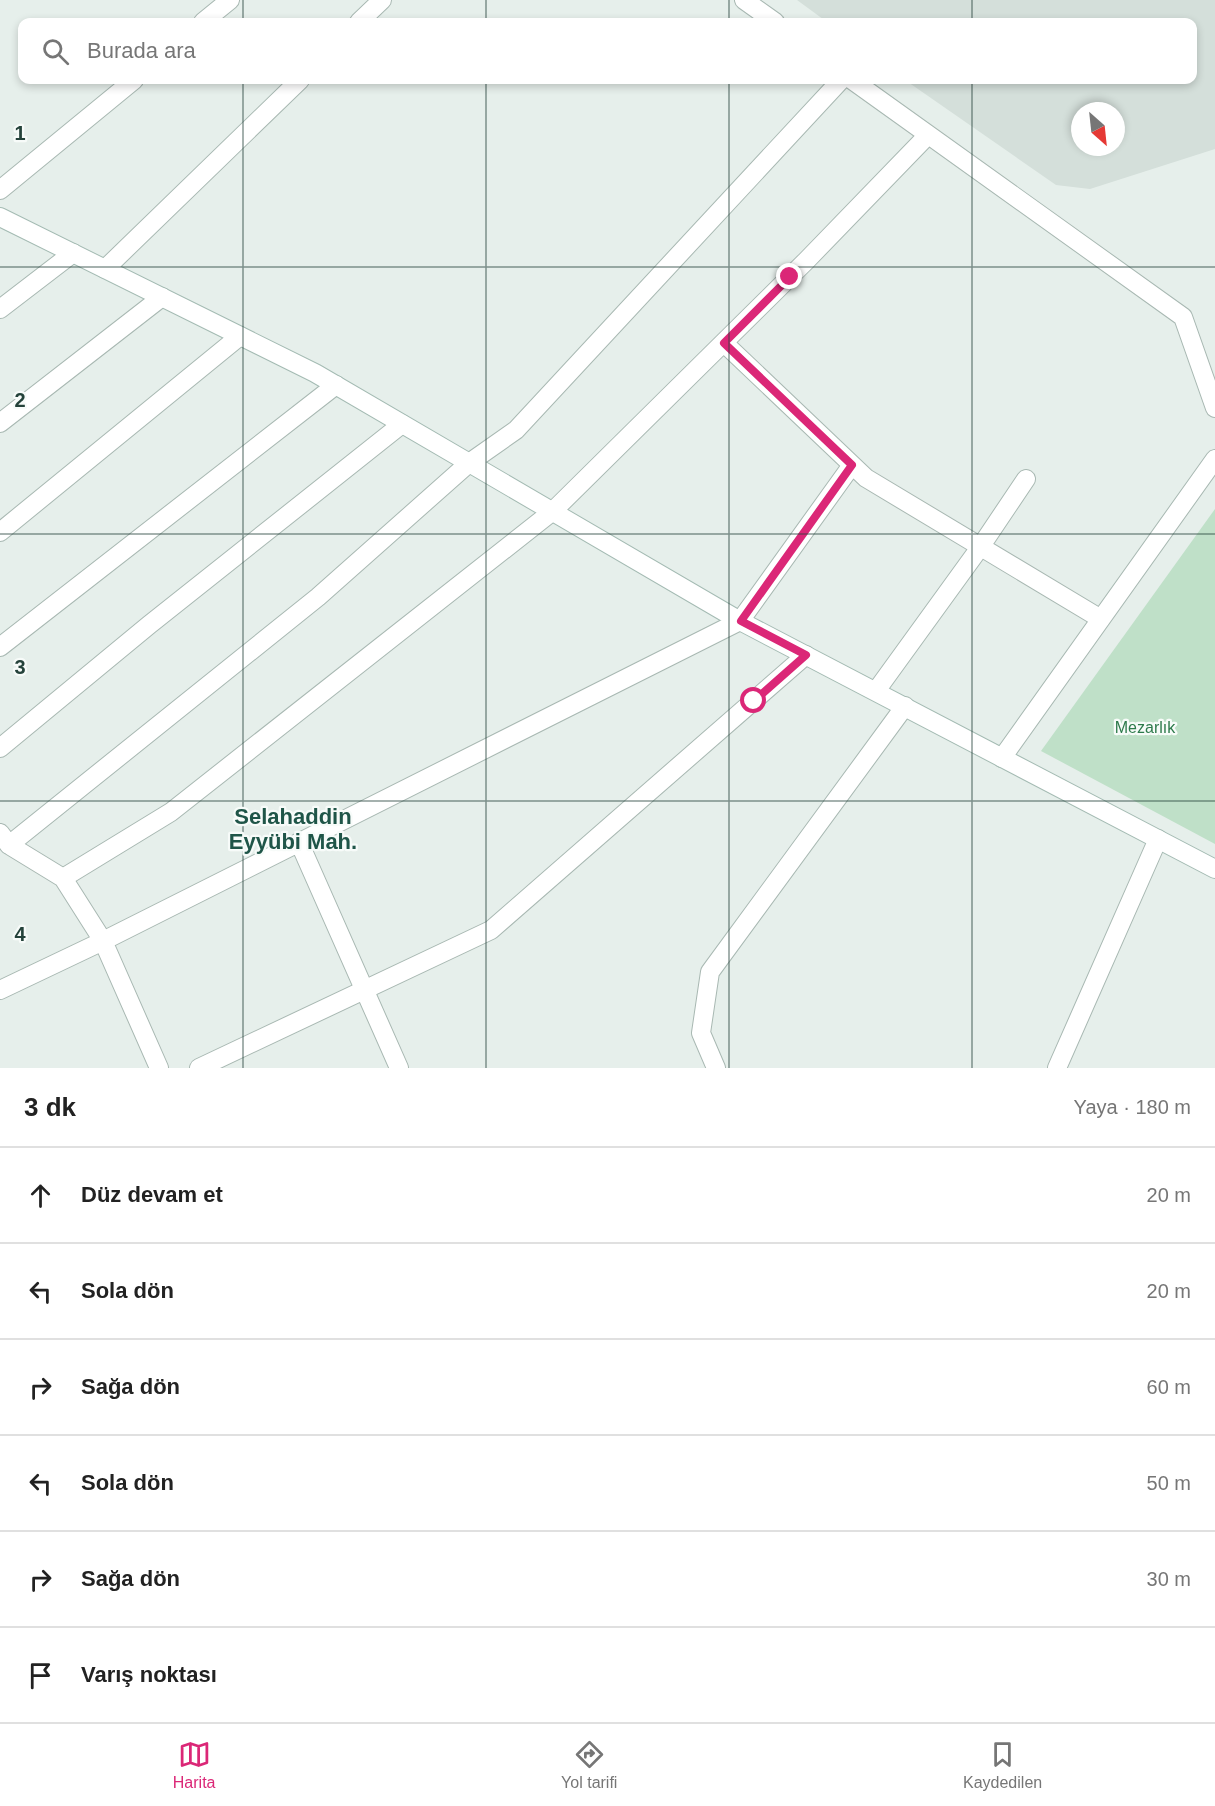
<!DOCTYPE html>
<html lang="tr">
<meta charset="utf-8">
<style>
:root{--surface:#fff;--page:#f2f2f2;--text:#222;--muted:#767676;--line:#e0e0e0;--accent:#db2777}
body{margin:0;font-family:Helvetica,sans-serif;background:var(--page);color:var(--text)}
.compass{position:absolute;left:1071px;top:102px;width:54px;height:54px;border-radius:50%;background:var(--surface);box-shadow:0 3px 9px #0003;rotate:153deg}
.stop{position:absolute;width:18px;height:18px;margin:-14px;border:4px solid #db2777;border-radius:50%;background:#fff}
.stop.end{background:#db2777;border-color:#fff;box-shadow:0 2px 6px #0008}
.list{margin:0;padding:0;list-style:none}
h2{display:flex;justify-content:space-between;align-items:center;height:78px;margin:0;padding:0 24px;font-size:26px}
h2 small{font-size:20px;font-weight:400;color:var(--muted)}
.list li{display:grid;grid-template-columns:39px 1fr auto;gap:18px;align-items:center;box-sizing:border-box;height:96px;padding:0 24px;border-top:2px solid var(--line)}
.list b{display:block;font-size:22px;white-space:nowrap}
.list em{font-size:20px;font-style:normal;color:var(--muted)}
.icon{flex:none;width:33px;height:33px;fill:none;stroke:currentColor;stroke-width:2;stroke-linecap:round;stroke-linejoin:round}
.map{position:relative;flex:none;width:1215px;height:1068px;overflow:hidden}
.search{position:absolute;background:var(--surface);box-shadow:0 3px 9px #0003;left:18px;right:18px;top:18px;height:66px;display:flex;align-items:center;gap:15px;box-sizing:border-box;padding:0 21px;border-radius:12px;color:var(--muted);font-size:22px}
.sheet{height:654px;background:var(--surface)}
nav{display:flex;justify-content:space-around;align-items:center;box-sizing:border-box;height:84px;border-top:2px solid var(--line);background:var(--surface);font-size:16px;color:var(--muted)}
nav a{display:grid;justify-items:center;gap:3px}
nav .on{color:var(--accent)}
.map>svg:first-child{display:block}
</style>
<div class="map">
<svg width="1215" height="1068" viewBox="0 0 1215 1068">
<rect width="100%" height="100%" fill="#e6efeb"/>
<!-- built -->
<path fill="#d4dfda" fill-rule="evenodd" d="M797 0H1215V149L1090 189 1056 185 905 80H1192V22H827ZM1080 111H1116V147H1080Z"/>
<!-- green -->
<path fill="#bfe0c8" d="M1215 509V844L1041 751Z"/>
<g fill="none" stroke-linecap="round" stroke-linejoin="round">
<defs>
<path id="street" d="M744 0 775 22
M203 22 230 0
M359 22 382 0
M852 80 1183 317 1215 408
M0 190 134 80
M105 269 300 80
M0 309 73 253
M724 343 866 478 1101 619
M0 423 162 297
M0 532 240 336
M0 647 336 385
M876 691 981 546 1026 479
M0 748 149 625 402 424
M1002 758 1215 459
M0 833 9 845 63 878 103 941 159 1068
M299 842 399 1068
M9 845 318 597 469 463 516 430 841 80
M63 878 171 812 553 511 806 261 928 135
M0 990 103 941 740 621 852 465
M199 1068 491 930 806 655
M716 1068 701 1033 710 972 905 706
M1057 1068 1158 839"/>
<path id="secondary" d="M0 217 315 373 740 621 1215 869"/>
</defs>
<!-- street casing -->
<use href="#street" stroke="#a8b8b2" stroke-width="20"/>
<!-- secondary casing -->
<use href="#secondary" stroke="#a4bbb3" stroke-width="20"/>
<!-- street -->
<use href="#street" stroke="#fff" stroke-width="18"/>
<!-- secondary -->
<use href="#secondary" stroke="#fff" stroke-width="18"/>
</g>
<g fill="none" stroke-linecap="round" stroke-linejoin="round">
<!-- route -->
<path stroke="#db2777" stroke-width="8" d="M754 701 806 655 741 621 852 465 724 343 790 277"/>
</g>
<!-- grid -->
<path fill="none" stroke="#24423a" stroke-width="1.5" stroke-opacity="0.55" d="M243 0V22M486 0V22M729 0V22M972 0V22M243 80V1068M486 80V1068M729 80V1068M972 80V1068M0 267H1215M0 534H1215M0 801H1215"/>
<g text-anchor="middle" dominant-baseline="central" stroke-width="4.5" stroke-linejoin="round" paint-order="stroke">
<!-- park labels -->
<g font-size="16" fill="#2d7a4b" stroke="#f7fbf9">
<text x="1145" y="727">Mezarlık</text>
</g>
<!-- district labels -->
<g font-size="22" font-weight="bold" fill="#1f5548" stroke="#f7fbf9">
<text x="293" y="816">Selahaddin<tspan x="293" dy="25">Eyyübi Mah.</tspan></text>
</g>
</g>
<g font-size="20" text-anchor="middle" font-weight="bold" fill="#24423a" stroke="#f7fbf9" stroke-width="4.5" stroke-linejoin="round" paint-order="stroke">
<text x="20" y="140">1</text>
<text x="20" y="407">2</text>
<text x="20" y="674">3</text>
<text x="20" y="941">4</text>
</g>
</svg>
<svg class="compass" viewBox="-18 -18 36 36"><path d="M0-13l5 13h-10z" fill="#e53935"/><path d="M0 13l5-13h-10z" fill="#767676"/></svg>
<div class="stop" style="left:754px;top:701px"></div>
<div class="stop end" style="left:790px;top:277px"></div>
<div class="search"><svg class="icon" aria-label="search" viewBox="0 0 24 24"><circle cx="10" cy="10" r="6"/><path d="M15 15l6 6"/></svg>Burada ara</div>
</div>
<section class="sheet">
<h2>3 dk<small>Yaya · 180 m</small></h2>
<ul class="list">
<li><svg class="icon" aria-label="ahead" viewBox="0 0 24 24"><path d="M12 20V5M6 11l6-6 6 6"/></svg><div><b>Düz devam et</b></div><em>20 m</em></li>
<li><svg class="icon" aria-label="left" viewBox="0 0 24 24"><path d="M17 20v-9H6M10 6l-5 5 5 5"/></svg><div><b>Sola dön</b></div><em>20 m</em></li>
<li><svg class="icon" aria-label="right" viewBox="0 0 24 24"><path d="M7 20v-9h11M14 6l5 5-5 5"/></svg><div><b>Sağa dön</b></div><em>60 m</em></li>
<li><svg class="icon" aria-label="left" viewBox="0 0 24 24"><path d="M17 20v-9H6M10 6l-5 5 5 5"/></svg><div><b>Sola dön</b></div><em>50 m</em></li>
<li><svg class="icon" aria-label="right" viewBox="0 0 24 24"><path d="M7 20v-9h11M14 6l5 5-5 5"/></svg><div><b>Sağa dön</b></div><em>30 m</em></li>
<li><svg class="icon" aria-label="arrive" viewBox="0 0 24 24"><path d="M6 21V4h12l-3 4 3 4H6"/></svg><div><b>Varış noktası</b></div></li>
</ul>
</section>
<nav>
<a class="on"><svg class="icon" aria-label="map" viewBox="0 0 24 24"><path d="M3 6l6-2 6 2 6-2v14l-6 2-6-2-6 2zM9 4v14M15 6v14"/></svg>Harita</a>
<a><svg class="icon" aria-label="directions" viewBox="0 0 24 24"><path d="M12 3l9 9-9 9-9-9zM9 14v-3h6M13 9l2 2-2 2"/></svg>Yol tarifi</a>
<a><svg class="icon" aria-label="saved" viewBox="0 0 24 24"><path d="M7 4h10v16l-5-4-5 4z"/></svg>Kaydedilen</a>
</nav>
